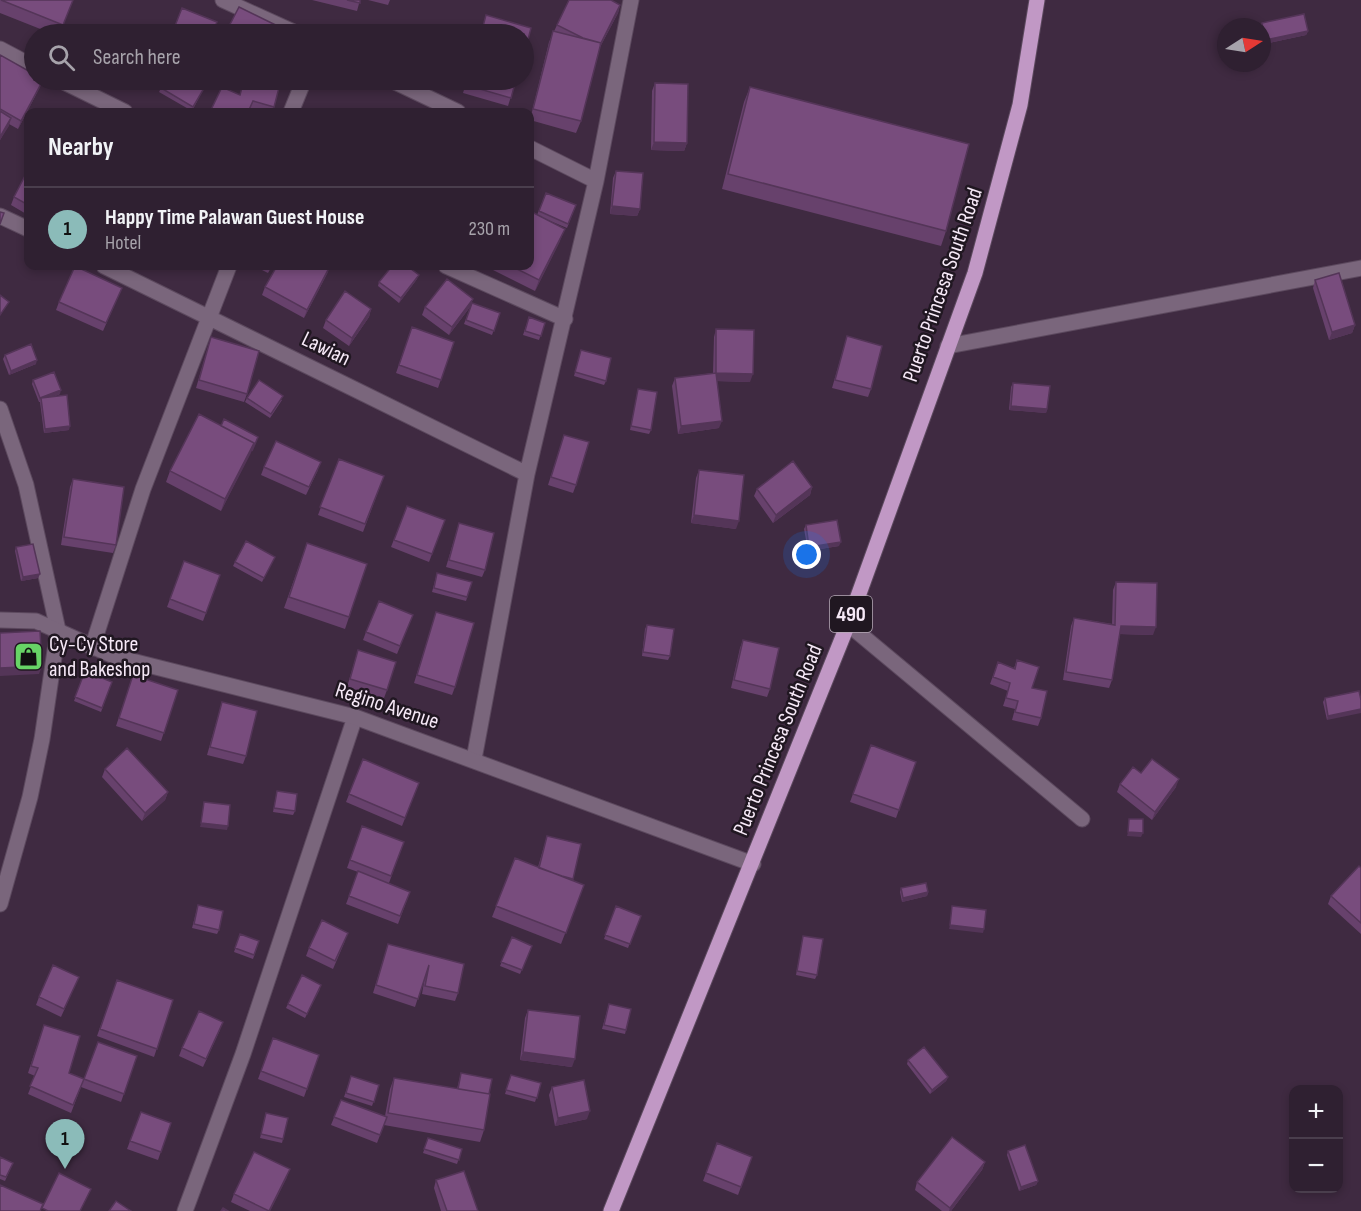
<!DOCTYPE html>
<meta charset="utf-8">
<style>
:root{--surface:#2f2031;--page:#3b2d3d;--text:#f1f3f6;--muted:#a7a3ab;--line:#4a3e4d;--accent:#8bbbb9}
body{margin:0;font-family:"Sofia Sans Condensed",sans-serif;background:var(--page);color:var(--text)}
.controls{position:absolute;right:18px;bottom:18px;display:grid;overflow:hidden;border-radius:12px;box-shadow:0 3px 9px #0003}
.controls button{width:54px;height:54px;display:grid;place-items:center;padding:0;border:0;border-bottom:2px solid var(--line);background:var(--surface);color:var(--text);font:30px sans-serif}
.compass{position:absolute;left:1217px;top:18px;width:54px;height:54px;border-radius:50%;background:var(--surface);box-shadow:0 3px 9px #0003;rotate:78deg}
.you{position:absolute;left:807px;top:555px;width:21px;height:21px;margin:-15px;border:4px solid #fff;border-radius:50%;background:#1a73e8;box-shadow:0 0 0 9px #1a73e833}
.badge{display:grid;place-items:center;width:39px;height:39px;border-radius:50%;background:var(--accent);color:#111;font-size:20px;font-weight:700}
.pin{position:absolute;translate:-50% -50px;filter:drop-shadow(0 2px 3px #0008)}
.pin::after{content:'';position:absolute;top:32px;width:21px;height:18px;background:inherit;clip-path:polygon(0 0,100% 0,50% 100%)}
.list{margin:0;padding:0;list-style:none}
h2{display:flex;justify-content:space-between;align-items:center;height:78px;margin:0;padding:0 24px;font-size:26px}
h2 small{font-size:20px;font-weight:400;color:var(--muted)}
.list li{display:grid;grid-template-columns:39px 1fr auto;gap:18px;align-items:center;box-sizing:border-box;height:84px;padding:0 24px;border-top:2px solid var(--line)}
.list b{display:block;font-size:22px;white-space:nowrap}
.list p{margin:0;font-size:20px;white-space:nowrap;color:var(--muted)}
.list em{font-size:20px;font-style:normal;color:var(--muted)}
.icon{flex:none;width:33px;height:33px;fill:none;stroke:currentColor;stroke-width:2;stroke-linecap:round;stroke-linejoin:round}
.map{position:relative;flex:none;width:1361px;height:1211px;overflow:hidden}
.search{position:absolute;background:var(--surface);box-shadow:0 3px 9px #0003;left:24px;top:24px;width:510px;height:66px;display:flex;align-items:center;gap:15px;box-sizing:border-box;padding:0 21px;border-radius:33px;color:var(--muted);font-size:22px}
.panel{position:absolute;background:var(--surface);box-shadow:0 3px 9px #0003;left:24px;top:108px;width:510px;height:162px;border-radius:12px}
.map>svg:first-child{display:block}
</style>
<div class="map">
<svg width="1361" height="1211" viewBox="0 0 1361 1211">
<rect width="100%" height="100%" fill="#3f2a41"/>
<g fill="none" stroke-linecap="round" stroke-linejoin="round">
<defs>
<path id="minor" d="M223 0 298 34
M0 49 34 67
M60 80 125 112
M391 80 458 112
M291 112 304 80
M596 181 631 0
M0 216 28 229
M104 266 527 474
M446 266 565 319
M948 346 1361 268
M0 409 26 485 58 630 42 739 30 797 0 904
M848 624 1082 819
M92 648 143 489 229 266
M474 759 527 474 596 181 530 148
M185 1211 243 1054 355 717"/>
<path id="tertiary" d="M0 620 36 621 116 657 355 717 753 864"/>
<path id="primary" d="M611 1211 848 624 975 273 1020 105 1037 0"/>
</defs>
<!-- minor casing -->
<use href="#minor" stroke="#5c495e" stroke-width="17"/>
<!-- tertiary casing -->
<use href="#tertiary" stroke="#5c495e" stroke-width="17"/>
<!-- primary casing -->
<use href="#primary" stroke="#5c495e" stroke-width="17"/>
<!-- minor -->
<use href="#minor" stroke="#7a667c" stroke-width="15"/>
<!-- tertiary -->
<use href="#tertiary" stroke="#7a667c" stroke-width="15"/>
<!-- primary -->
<use href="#primary" stroke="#c198c5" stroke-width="15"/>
</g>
<!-- wall -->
<path fill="#67416c" d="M0 0H73L59 34H53L0 13Z
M312 0H360L357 11Z
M368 0H390L388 5Z
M620 5 618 13 599 49 581 121 576 133 530 120 549 42 557 25Z
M182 8 213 34H172Z
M1262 23 1308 31 1306 35 1264 44 1262 35V27H1260Z
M0 56 40 87 18 129 9 124 0 140Z
M244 80H281L272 112H262L250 109 240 95Z
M467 80H516L508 106 463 93Z
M655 83 687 143 684 151 651 150 652 91Z
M750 87 946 231 941 246 722 189 744 102Z
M161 88 203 90 192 111 159 92Z
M28 170V215L11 205 14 197Z
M616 171 640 209 637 216 610 214 613 178Z
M546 193 576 205 567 228 543 218 560 241 535 291 485 266H530L537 215Z
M256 266H272L268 273 256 267Z
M328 272 304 318 262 295 265 287Z
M417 279 399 303 378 286 379 282Z
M1315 280 1355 325 1352 333 1329 340 1313 288Z
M122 288 103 331 56 310 59 302Z
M473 299 470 307 449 335 422 315 425 307Z
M472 303 500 313 492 335 464 324Z
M371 309 369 317 349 346 323 328 326 320Z
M529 317 545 323 539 340 523 335Z
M412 327 454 342 438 388 396 373Z
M716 329 750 382 717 381 719 428 678 434 672 386 675 378 713 373 714 337Z
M847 336 871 389 868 397 832 388Z
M211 337 247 394 244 402 196 388Z
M581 350 606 381 604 385 574 376Z
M5 355 36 364 9 375 3 359Z
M33 380 60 394 53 397 69 430 44 433 40 402H39L32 384Z
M1013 383 1047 409 1046 413 1009 410 1011 387Z
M638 389 651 430 649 434 630 430Z
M247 398 282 400 270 418 245 402Z
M221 426 258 437 221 511 166 482 170 471Z
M564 435 576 485 573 493 548 485Z
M339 459 384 476 363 532 318 515Z
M264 467 318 470 306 495 261 475Z
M699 470 736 529 691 523 696 478Z
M73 479 116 545 113 553 61 545 70 487Z
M812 487 810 495 773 523 754 496 757 489Z
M407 506 445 520 429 562 391 547Z
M459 523 485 570 482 577 446 567Z
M806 525 839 546 808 551 804 529Z
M307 543 367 564 345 629 284 608Z
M16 547 40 574 38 578 21 581 15 551Z
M275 557 262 582 233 566 235 562Z
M184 561 220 575 203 621 167 607Z
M436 577 472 582 466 601 432 592Z
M1116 582 1153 635 1120 634 1112 680 1109 688 1063 680 1071 626 1074 618 1112 624 1113 590Z
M436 612 455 687 452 695 414 683Z
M413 615 397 654 363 640 366 632Z
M647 625 670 656 668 660 642 656 645 629Z
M743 640 770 689 767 697 731 688 740 648Z
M358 650 387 690 384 698 347 687Z
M1017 660 1032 688 1041 718 1038 726 1012 720 1015 709 1003 706 1008 691 990 684 998 662 1014 668Z
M85 671 112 682 101 712 74 701Z
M133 675 178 690 161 741 116 726Z
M1359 691 1327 720 1323 702 1325 698Z
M222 702 246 756 243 764 207 755Z
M871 745 916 762 896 818 850 802Z
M363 759 419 783 402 826 346 802Z
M105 769 168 792 165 800 142 821 102 777Z
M1141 773 1176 787 1152 820 1117 792 1120 784Z
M277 791 295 811 293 815 273 812Z
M362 826 404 842 389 883 410 892 398 924 346 904 358 872 347 868Z
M547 836 581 844 572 880 584 885 561 944 492 917 515 858 538 867Z
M1361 868V934L1328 904 1331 896Z
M901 888 928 892 927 896 902 902 900 892Z
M198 905 219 930 217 934 192 928Z
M616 906 641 916 628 948 604 939Z
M240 934 259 941 253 959 234 952Z
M803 936 817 975 815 979 796 975Z
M512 937 532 946 520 974 500 966Z
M345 941 333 969 306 956 309 948Z
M388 944 458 993 455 1001 422 994 425 976 415 1007 373 993Z
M79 977 61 1017 36 1005 39 997Z
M117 980 173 1000 154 1057 97 1036Z
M320 989 305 1018 286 1008 288 1004Z
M609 1004 626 1030 625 1034 602 1029Z
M528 1010 572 1067 520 1060 525 1018Z
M220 1030 203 1067 179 1056 182 1048Z
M41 1033 69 1073 84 1079 137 1056 121 1102 81 1087 71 1113 28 1094 35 1076 28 1073Z
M273 1038 319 1055 304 1097 258 1079Z
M908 1060 948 1077 946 1081 930 1094 907 1064Z
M461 1073 489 1094 484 1130 480 1142 384 1125 377 1143 331 1125 341 1100 385 1116 390 1089 394 1078 457 1089Z
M511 1075 541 1083 535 1102 505 1094Z
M351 1076 379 1085 372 1106 344 1097Z
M552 1087 587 1119 555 1126 549 1095Z
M141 1112 171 1123 158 1160 127 1149Z
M266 1113 283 1139 282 1143 260 1138Z
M428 1138 462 1149 457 1164 423 1153Z
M717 1143 752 1157 738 1195 703 1181Z
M1008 1151 1038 1181 1036 1185 1019 1191 1007 1155Z
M0 1157 13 1163 5 1181 0 1179Z
M985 1162 982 1170 951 1211H942L915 1190 917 1182Z
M287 1177 270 1211H250L231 1202 234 1194Z
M436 1180 478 1211H441L434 1188Z"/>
<!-- shaded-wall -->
<path fill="#543558" d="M620 5 618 13 596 54 599 47Z
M1308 31 1306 35 1264 44 1265 40Z
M43 80 40 87 18 129 21 121Z
M11 118 9 126 0 140V137Z
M654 142 687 143 684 151 651 150Z
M612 206 640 209 637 216 610 214Z
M565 229 560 241 535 291 539 280Z
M331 266 328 272 304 318 307 310Z
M419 275 417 279 399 303 401 298Z
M473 299 470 307 449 335 452 327Z
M371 309 369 317 349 346 352 338Z
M1355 325 1352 333 1329 340 1332 332Z
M37 360 36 364 9 375 11 371Z
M716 373 753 374 750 382 713 381Z
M61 390 60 394 42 401 41 398 39 402 40 398Z
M1011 406 1047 409 1046 413 1009 410Z
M722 421 719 428 678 434 681 426Z
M70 426 69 430 44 433 45 429Z
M258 437 250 455 221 511 225 499Z
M812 487 810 495 773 523 776 515Z
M694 515 739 521 736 529 691 523Z
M841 542 839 546 808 551 809 547Z
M40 574 38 578 21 581 23 577Z
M1121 626 1156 627 1153 635 1118 634Z
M42 666 39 674 0 676V668Z
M1361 709V713L1327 720 1328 716Z
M1179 779 1176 787 1152 820 1155 812Z
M168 792 165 800 142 821 145 813Z
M201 823 228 826 227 830 200 827Z
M1128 832 1143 833 1141 837 1127 836Z
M928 892 927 896 902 902 903 898Z
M950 925 984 929 983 933 949 929Z
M523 1052 575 1059 572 1067 520 1060Z
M948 1077 946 1081 930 1094 932 1090Z
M590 1111 587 1119 555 1126 558 1118Z
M985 1162 982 1170 951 1211H949L950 1208Z
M290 1169 287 1177 270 1211H269Z
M1038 1181 1036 1185 1019 1191 1021 1187Z"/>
<!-- building -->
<path fill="#784c7d" stroke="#543558" stroke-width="1.5" d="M1 0H73L63 25Z
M347 0H360V3Z
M569 0H611L620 5 600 45 601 43 583 38 557 25Z
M239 7 294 34H225Z
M182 8 217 22 212 34H182L173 31Z
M1304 14 1308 31 1265 40 1262 23Z
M486 15 531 28 524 55V34H481Z
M553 31 601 43 581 121 533 109Z
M0 55 34 74V80H43L21 121 0 109Z
M166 80H185L203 90 193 107 161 88Z
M244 80H281L274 107 253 101 248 112H210L222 87 240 95Z
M468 80H516L511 98 466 85Z
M655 83 688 84 687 143 654 142Z
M750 87 969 144 946 231 728 174Z
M0 111 11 118 0 137Z
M28 170V205L14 197Z
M616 171 643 173 640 209 612 206Z
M546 193 576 205 568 224 539 211Z
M530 211 565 229 539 280 511 266H530Z
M0 212 4 213 0 224Z
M75 266 122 288 106 323 59 302Z
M263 266H271L270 269Z
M277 266H330L307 310 265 287Z
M392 266H407L419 275 401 298 379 282Z
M1339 273 1355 325 1332 332 1315 280Z
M447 279 473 299 452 327 425 307Z
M345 291 371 309 352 338 326 320Z
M0 295 9 302 0 315Z
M472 303 500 313 494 331 466 320Z
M529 317 545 323 541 336 525 331Z
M412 327 454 342 441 380 399 365Z
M716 329 754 330 753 374 716 373Z
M847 336 882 346 871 389 835 380Z
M211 337 259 351 247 394 199 380Z
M31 344 37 360 11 371 5 355Z
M581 350 611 358 606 381 575 372Z
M54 372 61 390 40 398 33 380Z
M716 373 722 421 681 426 675 378Z
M259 380 283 396 271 414 247 398Z
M1013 383 1050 386 1047 409 1011 406Z
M638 389 657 392 651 430 631 426Z
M67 395 70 426 45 429 41 398Z
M199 414 254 443 225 499 170 471Z
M224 419 258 437 252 451 254 443 221 426Z
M564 435 589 442 576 485 551 477Z
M276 441 321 462 309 487 264 467Z
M339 459 384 476 365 524 320 507Z
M793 461 812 487 776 515 757 489Z
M699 470 744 475 739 521 694 515Z
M73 479 124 487 116 545 64 537Z
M407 506 445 520 432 554 394 540Z
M837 520 841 542 809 547 806 525Z
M459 523 494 533 485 570 449 560Z
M246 541 275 557 264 578 235 562Z
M307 543 367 564 349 617 289 597Z
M33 544 40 574 23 577 16 547Z
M184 561 220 575 206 613 170 599Z
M437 573 472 582 467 597 434 588Z
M1116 582 1157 583 1156 627 1121 626 1112 680 1066 672 1074 618 1115 625Z
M379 601 413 615 400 646 366 632Z
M436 612 474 623 455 687 417 675Z
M647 625 674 629 670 656 643 652Z
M40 631 42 666 0 668V633Z
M743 640 779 648 770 689 734 680Z
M358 650 396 662 387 690 350 679Z
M1017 660 1039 667 1032 688 1047 691 1041 718 1015 712 1018 701 1006 698 1010 683 993 677 998 662 1015 669Z
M85 671 112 682 102 708 75 697Z
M133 675 178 690 164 733 119 718Z
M1359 691 1361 700V709L1328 716 1325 698Z
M222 702 257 711 246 756 210 747Z
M871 745 916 762 899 810 853 794Z
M127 748 168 792 145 813 105 769Z
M363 759 419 783 405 818 349 794Z
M1152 759 1179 779 1155 812 1120 784 1133 767 1141 773Z
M277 791 297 794 295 811 274 808Z
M204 802 230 805 228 826 201 823Z
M1129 819H1143V833L1128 832Z
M362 826 404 842 391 876 350 860Z
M547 836 581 844 573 879 562 876 539 868Z
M515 858 584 885 566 933 496 906Z
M1359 866 1361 868V923L1331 896Z
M358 871 410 892 400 916 349 896Z
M926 883 928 892 903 898 901 888Z
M198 905 223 911 219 930 194 924Z
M616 906 641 916 630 944 605 935Z
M952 906 986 910 984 929 950 925Z
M322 920 348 933 335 961 309 948Z
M240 934 259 941 254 955 235 948Z
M803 936 823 939 817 975 797 971Z
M512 937 532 946 522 970 501 962Z
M388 944 464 964 458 993 425 986 429 965 418 999 376 985Z
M53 965 79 977 64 1009 39 997Z
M302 975 321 985 307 1014 288 1004Z
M117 980 173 1000 157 1049 100 1029Z
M609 1004 631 1009 626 1030 604 1025Z
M528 1010 580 1016 575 1059 523 1052Z
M199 1011 223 1022 206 1059 182 1048Z
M44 1025 80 1036 69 1073 84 1079 73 1105 30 1086 38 1068 31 1066Z
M273 1038 319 1055 307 1089 261 1071Z
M98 1042 137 1056 124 1094 84 1079Z
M924 1047 948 1077 932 1090 908 1060Z
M461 1073 492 1079 489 1094 458 1089Z
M511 1075 541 1083 537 1098 506 1090Z
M351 1076 379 1085 374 1102 346 1093Z
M394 1078 490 1094 484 1130 388 1113Z
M584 1080 590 1111 558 1118 552 1087Z
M341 1100 387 1117 380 1135 334 1117Z
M141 1112 171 1123 161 1152 130 1141Z
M266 1113 288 1118 283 1139 261 1134Z
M952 1137 985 1162 950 1208 917 1182Z
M428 1138 462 1149 459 1160 424 1149Z
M717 1143 752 1157 741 1187 706 1173Z
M1025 1145 1038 1181 1021 1187 1008 1151Z
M254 1152 290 1169 269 1211 234 1194Z
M0 1157 13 1163 6 1177 0 1175Z
M464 1171 478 1211H447L436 1180Z
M59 1173 91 1189 80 1211H48L42 1208Z
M0 1185 43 1204 40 1211H0Z
M116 1201 131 1211H109Z
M223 1208 228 1211H221Z"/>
<!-- icons -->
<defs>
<symbol id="shop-square" viewBox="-11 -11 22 22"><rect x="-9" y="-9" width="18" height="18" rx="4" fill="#67d466" stroke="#201721"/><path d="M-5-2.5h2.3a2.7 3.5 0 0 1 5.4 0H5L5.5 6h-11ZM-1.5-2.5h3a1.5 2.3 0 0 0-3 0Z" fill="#111"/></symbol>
</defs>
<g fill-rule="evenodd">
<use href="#shop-square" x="12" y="640" width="33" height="33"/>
</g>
<g text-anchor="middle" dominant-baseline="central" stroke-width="5" stroke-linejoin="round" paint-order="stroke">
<!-- shield labels -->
<rect fill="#201721" stroke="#b6aab7" stroke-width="1.5" x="830" y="596" width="42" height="36" rx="4.5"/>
<g font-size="21" font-weight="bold" fill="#f6e9f7">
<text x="851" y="614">490</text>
</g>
<!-- street labels -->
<g font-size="22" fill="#f6e9f7" stroke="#201721">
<text transform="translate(943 285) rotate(-71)">Puerto Princesa South Road</text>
<text transform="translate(326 349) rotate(26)">Lawian</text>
<text transform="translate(387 706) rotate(18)">Regino Avenue</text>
<text transform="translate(778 740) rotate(-68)">Puerto Princesa South Road</text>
</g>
<!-- poi labels -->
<g font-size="22" fill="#f6e9f7" stroke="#201721" text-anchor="start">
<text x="49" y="644">Cy-Cy Store<tspan x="49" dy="25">and Bakeshop</tspan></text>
</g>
</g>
</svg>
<div class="controls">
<button>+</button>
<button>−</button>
</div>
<svg class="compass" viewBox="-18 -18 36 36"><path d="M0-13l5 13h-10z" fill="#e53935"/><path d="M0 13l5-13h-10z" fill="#a7a3ab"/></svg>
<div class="you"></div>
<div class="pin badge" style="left:65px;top:1169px">1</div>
<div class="search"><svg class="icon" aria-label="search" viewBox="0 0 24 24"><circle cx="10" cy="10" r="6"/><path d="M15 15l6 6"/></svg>Search here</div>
<section class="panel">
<h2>Nearby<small></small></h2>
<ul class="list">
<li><span class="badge">1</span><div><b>Happy Time Palawan Guest House</b><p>Hotel</p></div><em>230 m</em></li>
</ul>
</section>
</div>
